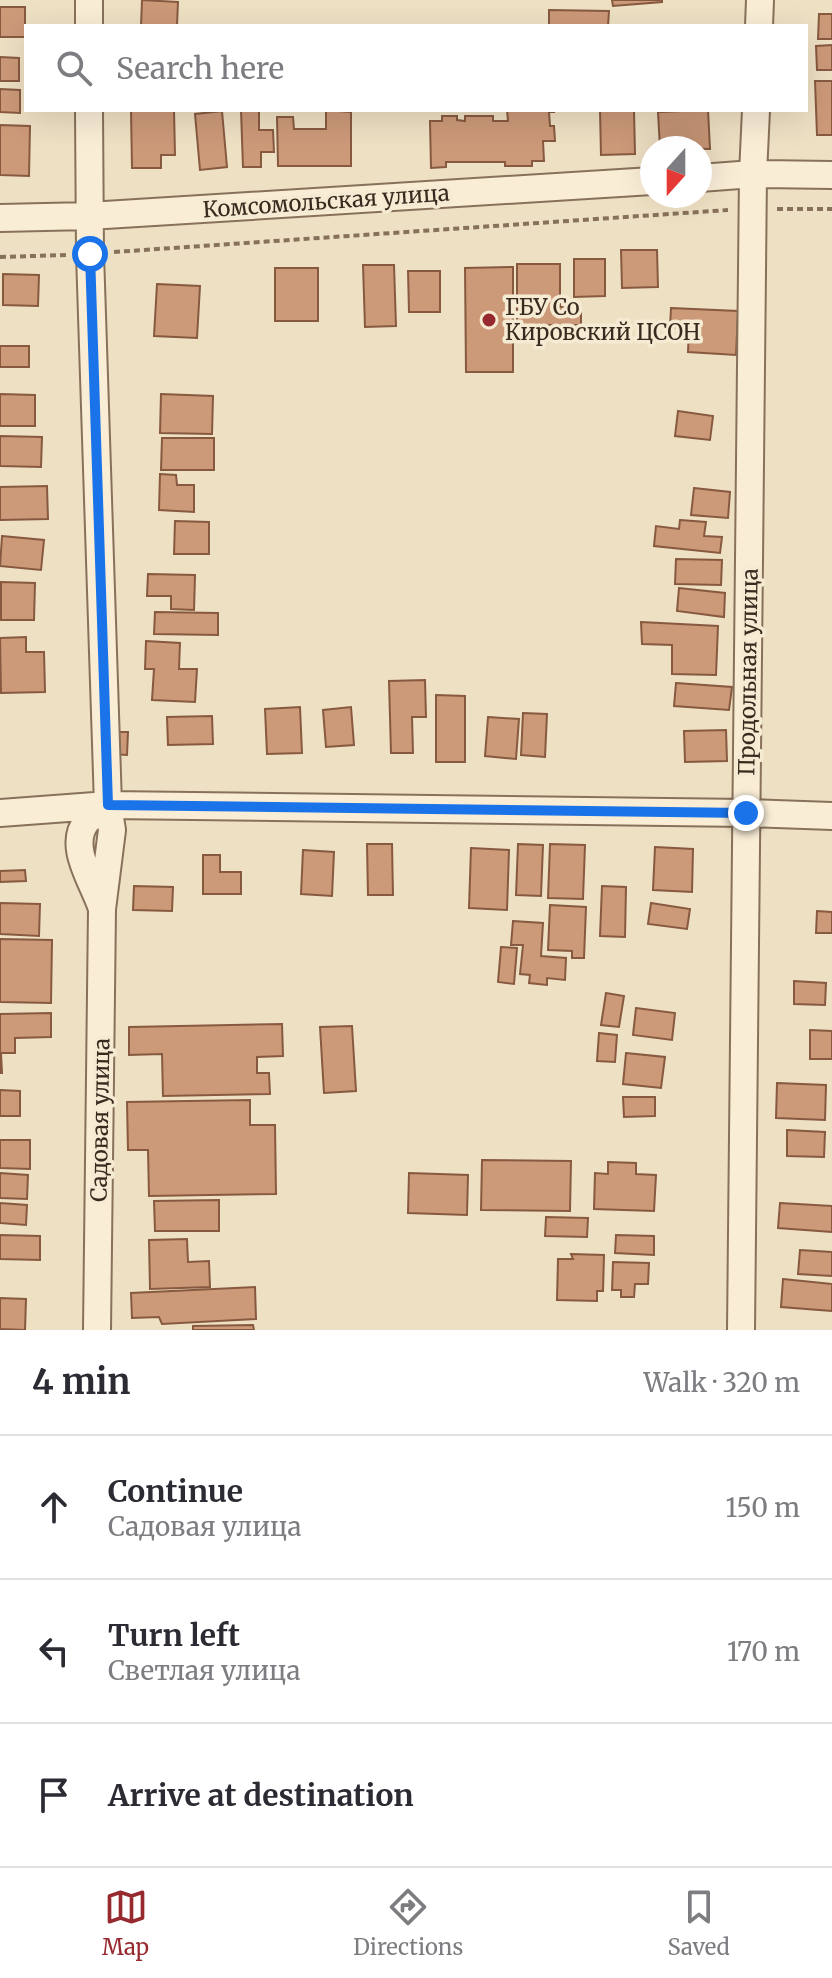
<!DOCTYPE html>
<meta charset="utf-8">
<style>
:root{--surface:#fff;--page:#f2f2f3;--text:#2b2b33;--muted:#7c7c81;--line:#e1e1e2;--accent:#972a2e}
body{margin:0;font-family:Merriweather,serif;background:var(--page);color:var(--text)}
.compass{position:absolute;left:640px;top:136px;width:72px;height:72px;border-radius:50%;background:var(--surface);box-shadow:0 8px 32px #0002;rotate:201deg}
.stop{position:absolute;width:24px;height:24px;margin:-18px;border:6px solid #1a73e8;border-radius:50%;background:#fff}
.stop.end{background:#1a73e8;border-color:#fff;box-shadow:0 2px 8px #0008}
.list{margin:0;padding:0;list-style:none}
h2{display:flex;justify-content:space-between;align-items:center;height:104px;margin:0;padding:0 32px;font-size:34px}
h2 small{font-size:26px;font-weight:400;color:var(--muted)}
.list li{display:grid;grid-template-columns:52px 1fr auto;gap:24px;align-items:center;box-sizing:border-box;height:144px;padding:0 32px;border-top:2px solid var(--line)}
.list b{display:block;font-size:30px;white-space:nowrap}
.list p{margin:0;font-size:26px;white-space:nowrap;color:var(--muted)}
.list em{font-size:26px;font-style:normal;color:var(--muted)}
.icon{flex:none;width:44px;height:44px;fill:none;stroke:currentColor;stroke-width:2;stroke-linecap:round;stroke-linejoin:round}
.map{position:relative;flex:none;width:832px;height:1330px;overflow:hidden}
.search{position:absolute;background:var(--surface);box-shadow:0 8px 32px #0002;left:24px;right:24px;top:24px;height:88px;display:flex;align-items:center;gap:20px;box-sizing:border-box;padding:0 28px;border-radius:0px;color:var(--muted);font-size:30px}
.sheet{height:536px;background:var(--surface)}
nav{display:flex;justify-content:space-around;align-items:center;box-sizing:border-box;height:112px;border-top:2px solid var(--line);background:var(--surface);font-size:22px;color:var(--muted)}
nav a{display:grid;justify-items:center;gap:4px}
nav .on{color:var(--accent)}
.map>svg:first-child{display:block}
</style>
<div class="map">
<svg width="832" height="1330" viewBox="0 0 832 1330">
<rect width="100%" height="100%" fill="#eee0c3"/>
<!-- building -->
<path fill="#cc9979" stroke="#875a40" stroke-width="2" d="M142 0 178 2 177 26H141Z
M612 0H662V2L613 6Z
M0 7H25V37H0Z
M549 10 609 11 608 26H549Z
M819 14H832V39H818Z
M832 45V70H817L816 46Z
M0 57 19 58V81H0Z
M815 81H832V135H817Z
M0 89 20 90V113L0 112Z
M131 110H174L175 155H161V168H132Z
M241 110H259V130H273L274 152H261V167H243Z
M326 110 351 112V166H278L277 117H293L294 129H326Z
M507 110H554V112H549L550 126H554L555 141H543L544 161H532V166H505V162H446V167L431 168 430 121H442V116H457V120L465 121V116H493V121H508Z
M600 110H634L635 154 601 155Z
M708 110 710 149 660 148 658 112Z
M222 111 227 167 200 170 195 114Z
M0 125 30 126 29 176 0 175Z
M621 250H657L658 287 622 288Z
M574 259H605V296L574 297Z
M517 264H560V307L581 306V325H517Z
M363 265H394L396 326 365 327Z
M513 267V372H466L465 268Z
M275 268H318V321H275Z
M408 271H440V312H409Z
M3 274 39 275 38 306 3 305Z
M157 284 200 286 197 338 154 336Z
M671 308 738 311 736 355 688 352 689 328 670 327Z
M0 346H29V367H0Z
M0 394 35 395V426H0Z
M161 394 213 396 212 434 160 433Z
M678 411 713 416 710 440 675 436Z
M0 436 42 437 41 467 0 466Z
M162 438H214V470H161Z
M160 474 176 475 177 485H194V512L159 510Z
M47 486 48 519 0 520V487Z
M694 488 730 492 728 518 691 515Z
M680 520 706 522 704 536 722 537 720 553 654 546 656 526 679 529Z
M175 521 209 522V554H174Z
M2 536 44 540 41 570 0 566Z
M676 559 722 560 721 585 675 584Z
M148 574 195 575 194 610 171 609V596H147Z
M1 582 35 583 34 620H1Z
M679 588 725 593 724 617 677 611Z
M155 612 218 613V635L154 634Z
M641 622 718 626 716 675 672 674V645L642 644Z
M26 637V652H44L45 692 1 693 0 638Z
M146 641 180 643 179 669H197L195 702 152 700 154 669H145Z
M425 680 426 717H412L413 753H391L389 681Z
M676 683 732 687 729 710 674 706Z
M436 695 465 696V762H436Z
M300 707 302 753 267 754 265 709Z
M351 707 354 745 326 747 323 710Z
M523 713 547 714 545 757 521 755Z
M212 716 213 744 168 745 167 717Z
M488 717 519 719 516 759 485 756Z
M726 730 727 761 685 762 684 731Z
M110 732H128L127 755 110 754Z
M367 844H392L393 895H368Z
M518 844 543 845 541 896 516 895Z
M550 844 585 845 583 899 548 898Z
M655 847 693 849 692 892 653 890Z
M471 848 509 850 507 910 469 908Z
M303 850 334 852 332 896 301 894Z
M203 855H220V872H241V894H203Z
M25 870 26 881 0 882V871Z
M134 886 173 887 172 911 133 910Z
M602 886 626 887 625 937 600 936Z
M0 903 40 904 39 936 0 934Z
M651 903 690 909 687 929 648 924Z
M550 905 586 907 584 958H572V951L548 950Z
M817 911 832 912V933H816Z
M513 921 543 923 541 956 566 958 565 980 547 978V985L529 983 530 975 520 974 523 945H511Z
M0 939 52 940 51 1003 0 1002Z
M501 947 517 948 514 984 498 982Z
M794 981 826 983 825 1005 794 1004Z
M606 993 624 996 619 1027 601 1025Z
M636 1008 675 1013 672 1040 633 1035Z
M51 1013V1037L15 1038V1053H1L2 1073H0V1014Z
M282 1024 283 1056 257 1057V1073H269L270 1094 163 1096 162 1054 129 1055V1027Z
M352 1026 356 1091 324 1093 320 1027Z
M810 1030 832 1031V1059H810Z
M599 1033 617 1035 615 1062 597 1061Z
M626 1053 665 1057 661 1088 623 1084Z
M777 1083 826 1085 825 1120 776 1118Z
M0 1090 20 1091V1116H0Z
M623 1097H655V1116L624 1117Z
M250 1100V1125H275L276 1194 149 1196 148 1150H128L127 1102Z
M787 1130 825 1132 824 1157 787 1156Z
M0 1140H30V1169L0 1168Z
M482 1160 571 1161 570 1211 481 1210Z
M608 1162 636 1163V1174L656 1175 654 1211 594 1209 595 1173 608 1174Z
M0 1173 28 1175 27 1199 0 1198Z
M409 1173 468 1175 467 1215 408 1213Z
M219 1200V1231H155L154 1201Z
M0 1203 27 1205 26 1225 0 1223Z
M780 1203 832 1206V1232L778 1228Z
M546 1217 588 1218 587 1237 545 1236Z
M0 1235 40 1236V1260L0 1259Z
M616 1235 654 1236V1255L615 1253Z
M187 1239 188 1262 209 1261 210 1287 150 1289 149 1240Z
M800 1250 832 1252V1276L798 1274Z
M571 1254 604 1255 603 1291H597V1301L557 1300 558 1259H573Z
M613 1262 649 1263 648 1284H635L634 1297H621V1290H612Z
M783 1279 832 1284V1311L781 1307Z
M255 1287 256 1319 162 1324 159 1317 132 1318 131 1293Z
M0 1298 26 1299 25 1330 0 1329Z
M253 1325 254 1330H193V1326Z"/>
<g fill="none" stroke-linecap="round" stroke-linejoin="round">
<defs>
<path id="minor" d="M89 26V0
M759 26 760 0
M89 110 90 254 108 805 112 830 102 909 97 1330
M700 178 753 174 832 175
M0 218 89 216 652 181
M0 813 108 805 746 813 832 816
M101 906C92 880 67 845 87 821 93 814 102 812 108 805
M741 1330 753 174 756 110"/>
</defs>
<!-- minor casing -->
<use href="#minor" stroke="#88715a" stroke-width="30"/>
<!-- path -->
<path stroke="#88715a" stroke-width="4" stroke-dasharray="6 4" stroke-linecap="butt" d="M777 209H832
M114 252 728 210
M0 257 66 255"/>
<!-- minor -->
<use href="#minor" stroke="#f9edd6" stroke-width="26"/>
</g>
<g fill="none" stroke-linecap="round" stroke-linejoin="round">
<!-- route -->
<path stroke="#1a73e8" stroke-width="10" d="M90 254 108 805 746 813"/>
</g>
<!-- markers -->
<circle fill="#972a2e" stroke="#f5ead2" stroke-width="3" cx="489" cy="320" r="8"/>
<g text-anchor="middle" dominant-baseline="central" stroke-width="7" stroke-linejoin="round" paint-order="stroke">
<!-- street labels -->
<g font-size="22" fill="#382a1e" stroke="#f5ead2">
<text transform="translate(326 201) rotate(-4)">Комсомольская улица</text>
<text transform="translate(748 672) rotate(-89)">Продольная улица</text>
<text transform="translate(100 1120) rotate(-89)">Садовая улица</text>
</g>
<!-- poi labels -->
<g font-size="22" fill="#382a1e" stroke="#f5ead2" text-anchor="start">
<text x="505" y="307">ГБУ Со<tspan x="505" dy="25">Кировский ЦСОН</tspan></text>
</g>
</g>
</svg>
<svg class="compass" viewBox="-18 -18 36 36"><path d="M0-13l5 13h-10z" fill="#e53935"/><path d="M0 13l5-13h-10z" fill="#7c7c81"/></svg>
<div class="stop" style="left:90px;top:254px"></div>
<div class="stop end" style="left:746px;top:813px"></div>
<div class="search"><svg class="icon" aria-label="search" viewBox="0 0 24 24"><circle cx="10" cy="10" r="6"/><path d="M15 15l6 6"/></svg>Search here</div>
</div>
<section class="sheet">
<h2>4 min<small>Walk · 320 m</small></h2>
<ul class="list">
<li><svg class="icon" aria-label="ahead" viewBox="0 0 24 24"><path d="M12 20V5M6 11l6-6 6 6"/></svg><div><b>Continue</b><p>Садовая улица</p></div><em>150 m</em></li>
<li><svg class="icon" aria-label="left" viewBox="0 0 24 24"><path d="M17 20v-9H6M10 6l-5 5 5 5"/></svg><div><b>Turn left</b><p>Светлая улица</p></div><em>170 m</em></li>
<li><svg class="icon" aria-label="arrive" viewBox="0 0 24 24"><path d="M6 21V4h12l-3 4 3 4H6"/></svg><div><b>Arrive at destination</b></div></li>
</ul>
</section>
<nav>
<a class="on"><svg class="icon" aria-label="map" viewBox="0 0 24 24"><path d="M3 6l6-2 6 2 6-2v14l-6 2-6-2-6 2zM9 4v14M15 6v14"/></svg>Map</a>
<a><svg class="icon" aria-label="directions" viewBox="0 0 24 24"><path d="M12 3l9 9-9 9-9-9zM9 14v-3h6M13 9l2 2-2 2"/></svg>Directions</a>
<a><svg class="icon" aria-label="saved" viewBox="0 0 24 24"><path d="M7 4h10v16l-5-4-5 4z"/></svg>Saved</a>
</nav>
